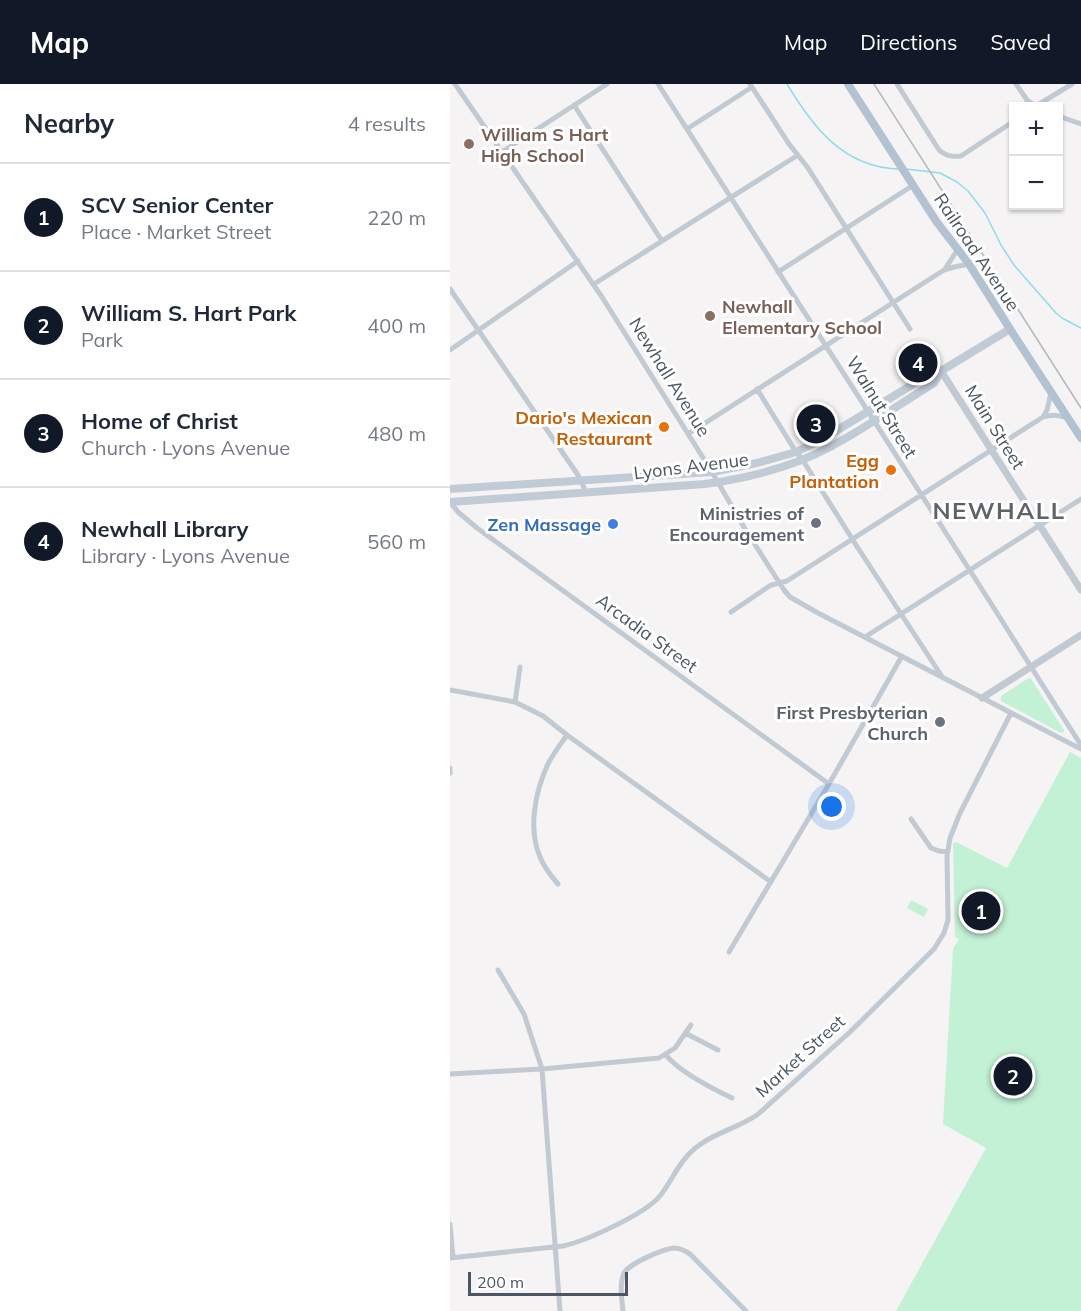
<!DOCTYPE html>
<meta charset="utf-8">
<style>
:root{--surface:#fff;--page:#f2f2f3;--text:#1f2937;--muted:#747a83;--line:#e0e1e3;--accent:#111827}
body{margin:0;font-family:Mulish,sans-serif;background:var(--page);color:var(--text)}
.controls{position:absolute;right:18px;top:18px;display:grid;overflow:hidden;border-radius:0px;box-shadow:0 2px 4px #0004}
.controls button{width:54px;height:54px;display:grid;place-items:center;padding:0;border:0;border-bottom:2px solid var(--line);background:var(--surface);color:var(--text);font:30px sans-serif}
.scale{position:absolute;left:18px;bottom:15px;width:160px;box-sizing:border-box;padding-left:6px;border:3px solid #4a5661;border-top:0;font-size:16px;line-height:21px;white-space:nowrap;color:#4a5661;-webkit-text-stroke:4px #fff;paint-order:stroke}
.you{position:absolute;left:382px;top:723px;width:21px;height:21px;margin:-15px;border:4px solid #fff;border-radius:50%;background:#1a73e8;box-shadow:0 0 0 9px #1a73e833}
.badge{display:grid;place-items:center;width:39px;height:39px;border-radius:50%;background:var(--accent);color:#fff;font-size:20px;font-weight:700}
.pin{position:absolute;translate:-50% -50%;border:3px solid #fff;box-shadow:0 2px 6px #0006}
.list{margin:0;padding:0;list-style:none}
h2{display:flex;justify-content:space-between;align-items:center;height:78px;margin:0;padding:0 24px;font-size:26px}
h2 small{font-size:20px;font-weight:400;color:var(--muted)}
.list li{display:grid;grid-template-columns:39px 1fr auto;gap:18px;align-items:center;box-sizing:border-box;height:108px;padding:0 24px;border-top:2px solid var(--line)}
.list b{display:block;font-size:22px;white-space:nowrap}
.list p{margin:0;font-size:20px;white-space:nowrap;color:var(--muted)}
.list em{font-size:20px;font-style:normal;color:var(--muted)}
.map{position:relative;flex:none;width:631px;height:1227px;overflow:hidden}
header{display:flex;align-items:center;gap:36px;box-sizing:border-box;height:84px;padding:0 30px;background:var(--accent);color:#fff}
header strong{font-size:28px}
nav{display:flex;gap:33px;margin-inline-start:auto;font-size:21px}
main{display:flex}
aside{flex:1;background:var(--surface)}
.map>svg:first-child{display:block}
</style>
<header>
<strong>Map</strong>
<nav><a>Map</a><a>Directions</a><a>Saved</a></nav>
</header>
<main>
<aside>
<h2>Nearby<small>4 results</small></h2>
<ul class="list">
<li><span class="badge">1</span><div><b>SCV Senior Center</b><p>Place · Market Street</p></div><em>220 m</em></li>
<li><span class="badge">2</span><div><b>William S. Hart Park</b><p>Park</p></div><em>400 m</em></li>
<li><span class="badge">3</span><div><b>Home of Christ</b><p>Church · Lyons Avenue</p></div><em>480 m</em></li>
<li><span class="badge">4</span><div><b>Newhall Library</b><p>Library · Lyons Avenue</p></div><em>560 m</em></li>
</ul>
</aside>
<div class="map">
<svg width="631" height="1227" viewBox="0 0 631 1227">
<rect width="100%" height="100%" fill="#f5f3f3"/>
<!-- park -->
<path fill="#c3f1d5" d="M579 594 581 595 614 646V648L611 649 551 617V612Z
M620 668 631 674V1227H446L536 1064 493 1040 503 865 509 855 505 853 503 759 506 758 510 760 557 784Z
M461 816 478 825 474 833 457 824Z"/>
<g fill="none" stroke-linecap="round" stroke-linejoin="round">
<!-- stream -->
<path stroke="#90daee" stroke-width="1.5" d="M337 0C363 43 393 83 448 85
M456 85 490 89 507 98 518 107 535 129 551 161 564 181 606 229 612 234 631 244"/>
<!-- minor -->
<path stroke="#c1cad2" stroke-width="5" d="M5 0 152 213 262 388 295 445 334 506 340 513 368 529 631 665
M208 0C311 162 414 324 519 485 557 544 593 603 631 661
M300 0 339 60 358 84 460 245
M447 0 489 66C497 72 501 73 511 72L564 37
M566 0 577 16 585 22
M124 21 212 157
M586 22 622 0
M608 32 631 40
M237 45 302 3
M52 68 157 0
M495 185 508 165
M328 188 462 102
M144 200 348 71
M0 205 128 391 136 408
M0 266 128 177
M307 305 346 368 352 375 406 461 491 591
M593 333 597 326 601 309
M238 350 494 186 504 183 519 180
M0 418 8 428 27 444 379 700
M281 528 321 501 337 497 593 333C602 330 608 331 617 334
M415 553 631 415
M0 606 65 618 93 632 117 651 321 798
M65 618 70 583
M0 684V689
M461 735 481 764 489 767 498 768
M108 800C101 792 94 783 90 773 78 745 85 709 97 682 102 671 110 661 117 651
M279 868 379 700 452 572
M48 886 74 930 92 985 110 1227
M235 949 268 966
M215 970C229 988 261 1004 282 1014
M0 990 92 985 209 974 225 964 241 941
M0 1140 3 1174
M0 1174 113 1162C136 1157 195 1130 210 1112 222 1097 228 1079 242 1067 260 1050 286 1045 307 1031L400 948 484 865 494 849 498 836 497 772 500 754 510 729 561 629
M173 1227C172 1216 169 1200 174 1189 180 1179 213 1165 224 1164 231 1164 236 1167 241 1171L296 1227"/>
<!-- tertiary -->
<path stroke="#c1cad2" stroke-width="7" d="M491 287 631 506
M532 614 631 551"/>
<!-- secondary -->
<path stroke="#c1cbd6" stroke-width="8" d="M0 405 262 388 307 379 346 368 371 356 480 290 491 287 560 245
M0 418 255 400C299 394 343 383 382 362 417 343 450 320 484 299L491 287"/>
<!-- primary -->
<path stroke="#b3c2d1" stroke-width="8" d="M398 0 486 137 519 180 560 245 631 354"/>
<!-- rail -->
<path stroke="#b5b8bd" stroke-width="1.5" d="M424 0 631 324"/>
</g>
<!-- markers -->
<g fill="#8d6e63" stroke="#fff" stroke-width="2">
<circle cx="19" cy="60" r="6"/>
<circle cx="260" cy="232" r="6"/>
</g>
<g fill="#e8710a" stroke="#fff" stroke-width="2">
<circle cx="214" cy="343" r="6"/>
<circle cx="441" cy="386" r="6"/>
</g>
<g fill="#6b7280" stroke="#fff" stroke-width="2">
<circle cx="366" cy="439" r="6"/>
<circle cx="490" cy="638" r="6"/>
</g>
<circle fill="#3f7fe0" stroke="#fff" stroke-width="2" cx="163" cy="440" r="6"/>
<g text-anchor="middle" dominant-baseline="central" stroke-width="6" stroke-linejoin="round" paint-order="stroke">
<!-- education labels -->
<g font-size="18" font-weight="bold" fill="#785e54" stroke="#fff" text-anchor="start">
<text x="31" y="50">William S Hart<tspan x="31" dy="21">High School</tspan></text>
<text x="272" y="222">Newhall<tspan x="272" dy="21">Elementary School</tspan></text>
</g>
<!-- street labels -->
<g font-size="18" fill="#4a5661" stroke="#fff">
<text transform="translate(527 168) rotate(56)">Railroad Avenue</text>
<text transform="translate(220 293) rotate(58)">Newhall Avenue</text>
<text transform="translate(432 323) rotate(58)">Walnut Street</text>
<text transform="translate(545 343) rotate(58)">Main Street</text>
<text transform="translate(241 382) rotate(-7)">Lyons Avenue</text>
<text transform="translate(197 549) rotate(36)">Arcadia Street</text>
<text transform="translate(350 972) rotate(-42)">Market Street</text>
</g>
<!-- food labels -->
<g font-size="18" font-weight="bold" fill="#c56008" stroke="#fff" text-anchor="end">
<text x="202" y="333">Dario's Mexican<tspan x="202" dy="21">Restaurant</tspan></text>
<text x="429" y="376">Egg<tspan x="429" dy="21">Plantation</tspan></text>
</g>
<!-- worship labels -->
<g font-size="18" font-weight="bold" fill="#5b616d" stroke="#fff" text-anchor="end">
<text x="354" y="429">Ministries of<tspan x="354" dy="21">Encouragement</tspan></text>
<text x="478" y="628">First Presbyterian<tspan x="478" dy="21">Church</tspan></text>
</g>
<!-- shop labels -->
<g font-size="18" font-weight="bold" fill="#366cbe" stroke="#fff" text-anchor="end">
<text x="151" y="440">Zen Massage</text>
</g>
<!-- district labels -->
<g font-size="24" font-weight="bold" letter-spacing="1.5" fill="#5f6368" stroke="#fff">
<text x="549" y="426">NEWHALL</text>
</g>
</g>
</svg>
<div class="controls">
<button>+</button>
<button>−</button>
</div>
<div class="scale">200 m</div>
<div class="you"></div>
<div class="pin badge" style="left:531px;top:827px">1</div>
<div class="pin badge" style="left:563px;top:992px">2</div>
<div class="pin badge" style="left:366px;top:340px">3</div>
<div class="pin badge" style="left:468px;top:279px">4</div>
</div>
</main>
